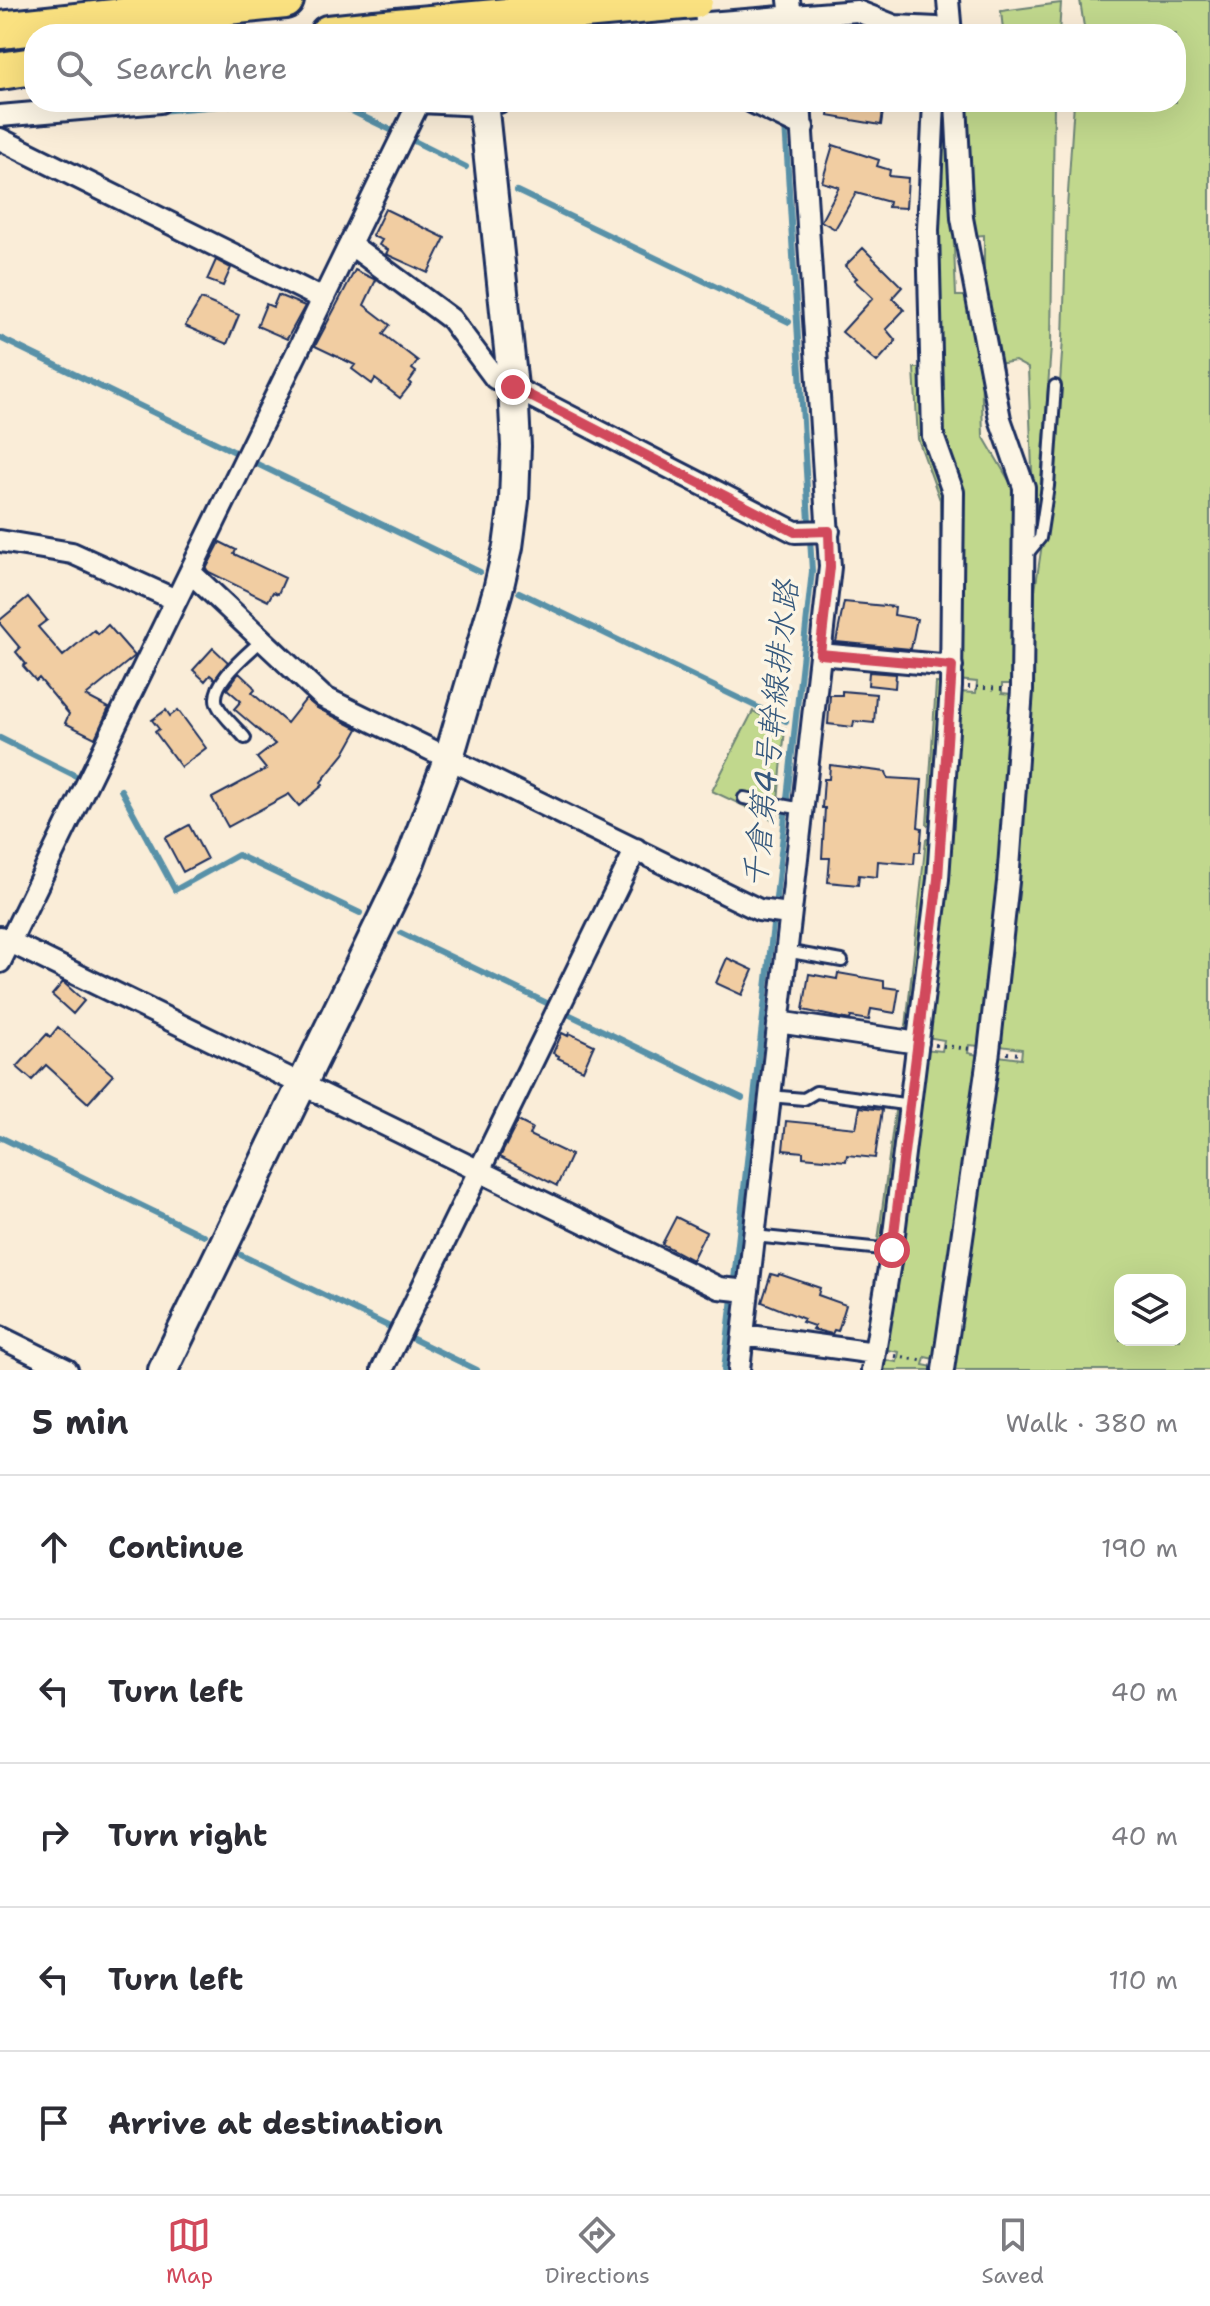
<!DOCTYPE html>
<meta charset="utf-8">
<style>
:root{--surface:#fff;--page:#f7f7f7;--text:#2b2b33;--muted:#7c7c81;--line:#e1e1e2;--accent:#d1495b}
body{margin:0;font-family:"Shantell Sans","Klee One",sans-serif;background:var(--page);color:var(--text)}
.controls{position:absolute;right:24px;bottom:24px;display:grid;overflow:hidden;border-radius:16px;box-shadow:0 8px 32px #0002}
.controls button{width:72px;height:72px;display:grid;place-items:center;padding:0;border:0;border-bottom:2px solid var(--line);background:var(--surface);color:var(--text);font:40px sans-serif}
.stop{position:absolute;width:24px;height:24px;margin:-18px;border:6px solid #d1495b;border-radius:50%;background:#fff}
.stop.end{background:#d1495b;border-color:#fff;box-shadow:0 2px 8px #0008}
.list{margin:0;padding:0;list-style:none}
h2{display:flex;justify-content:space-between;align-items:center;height:104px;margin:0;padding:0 32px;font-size:34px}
h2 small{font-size:26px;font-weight:400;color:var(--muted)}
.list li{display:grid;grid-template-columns:52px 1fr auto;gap:24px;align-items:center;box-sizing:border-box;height:144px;padding:0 32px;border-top:2px solid var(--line)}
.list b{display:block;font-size:30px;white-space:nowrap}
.list em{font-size:26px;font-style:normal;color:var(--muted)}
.icon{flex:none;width:44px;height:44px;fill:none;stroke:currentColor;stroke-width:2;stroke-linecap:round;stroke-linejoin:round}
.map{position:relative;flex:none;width:1210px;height:1370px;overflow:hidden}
.search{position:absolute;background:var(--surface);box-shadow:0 8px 32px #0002;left:24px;right:24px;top:24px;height:88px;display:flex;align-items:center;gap:20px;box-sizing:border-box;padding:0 28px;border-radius:32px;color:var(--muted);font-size:30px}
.sheet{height:824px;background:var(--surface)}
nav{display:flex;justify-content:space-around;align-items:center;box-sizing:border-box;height:112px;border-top:2px solid var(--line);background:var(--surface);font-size:22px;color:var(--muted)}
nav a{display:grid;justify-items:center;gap:4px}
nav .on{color:var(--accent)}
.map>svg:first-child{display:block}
</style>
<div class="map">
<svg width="1210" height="1370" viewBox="0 0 1210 1370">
<rect width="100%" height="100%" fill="#faedd8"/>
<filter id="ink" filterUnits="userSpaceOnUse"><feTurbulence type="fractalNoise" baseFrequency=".0125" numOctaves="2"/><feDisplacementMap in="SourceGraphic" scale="16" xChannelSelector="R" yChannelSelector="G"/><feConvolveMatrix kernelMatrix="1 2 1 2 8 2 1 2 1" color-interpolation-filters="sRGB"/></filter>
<g filter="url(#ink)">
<!-- green -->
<path fill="#c1d88d" stroke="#6e8476" stroke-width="2" fill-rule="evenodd" d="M1080 0H1210V1370H954L999 1056 1021 1059 1022 1049 1000 1046 1027 771 1035 591 1055 456 1063 339 1067 208 1074 102H1176V34H1085ZM1120 1280H1180V1340H1120Z
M1061 3 1059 34H960L1003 30 1001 11Z
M941 102H948L956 296H968L981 367 983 436 1014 489 1011 684H1002V693L1011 694 997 882 979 1046 969 1045 968 1053 978 1055 934 1359 925 1357 923 1365 933 1367 932 1370H878L880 1359 897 1362 899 1352 882 1349 924 1049 942 1051 944 1040 926 1037 958 692 976 693 977 682 958 680 938 435 933 234Z
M964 102H1054L1051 347 1038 520 1034 519 1028 368 1015 361 998 364 984 278V235L973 236Z
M914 368H926L948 493 946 581 941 582 940 500 918 439Z
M936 683 946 684 937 826 927 825Z
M753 711 785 729 776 821 712 791Z
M926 839 935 840 914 1031 905 1036Z
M895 1111 905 1113 886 1241H878Z"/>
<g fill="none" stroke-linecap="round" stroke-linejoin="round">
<!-- stream -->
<path stroke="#5991a8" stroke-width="6" d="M333 102 393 131
M159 111 267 102
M414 141 466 167
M517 191 789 322
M0 338 237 453
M255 463 480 572
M519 592 786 721
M0 738 78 777
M121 790 175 890 238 855 360 913
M401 933 551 1005
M566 1013 742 1098
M0 1137 204 1236
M241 1255 392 1328
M409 1337 477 1370
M724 1370 812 571 785 123"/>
</g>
<!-- building -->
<path fill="#f1cda2" stroke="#1b2f5e" stroke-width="2" d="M830 102 884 104 881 125 828 116Z
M833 145 879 160 877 166 890 170 889 176 908 178 906 208 888 207 889 202 856 193 835 229 821 221 839 187 822 182Z
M385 209 445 238 428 273 386 254 388 250 379 245 382 240 372 236Z
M863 248 902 287 892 298 904 310 886 329 896 341 877 362 842 332 873 298 854 280 857 278 845 266Z
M216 260 231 268 223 286 207 280Z
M355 270 376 280 364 305 390 325 383 334 418 361 412 369 416 372 409 382 411 384 400 398 375 379 372 384 352 369 355 365 315 346Z
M278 295 305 306 287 339 257 326 266 304 273 307Z
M201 299 239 315 227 344 185 326Z
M220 542 236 550 234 554 285 578 278 594 273 592 268 601 209 572 206 569Z
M28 597 47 620 38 627 63 656 94 630 98 634 108 625 135 656 86 696 109 708 95 738 65 723 69 714 39 678 36 681 23 666 26 664 16 652 20 648 0 624V620Z
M844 602 895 607 894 615 917 619 911 649 836 642Z
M213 648 228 662 215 679 210 675 205 681 193 670Z
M869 672 896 674 895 688 868 685Z
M239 673 253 686 255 690 252 693 287 723 306 699 317 708 358 729 344 754 321 782 323 785 299 806 289 794 228 827 212 798 266 769 257 758 275 744 234 709 241 701 227 689Z
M842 691 876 694 874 723 854 721 853 727 828 724 830 695H842Z
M166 710 170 716 178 710 206 748 181 767 155 732 159 729 152 720Z
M830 765 886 772 888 778 922 780 918 827 922 828 920 852H915L914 864 878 861 877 877 859 875 858 885 828 882 830 858H822L825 808H822L824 779H829Z
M189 825 207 859 183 872 165 838Z
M727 958 753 970 742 995 716 983Z
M838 973 884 981V987L899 989 895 1013 871 1009 869 1020 851 1017 850 1020 803 1010 809 974 837 979Z
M63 982 84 1001 73 1014 52 995Z
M58 1027 113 1075 88 1103 46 1065 32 1080 17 1067 47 1034 50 1037Z
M562 1033 568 1036 569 1033 594 1045 583 1070 558 1058 559 1056 553 1053Z
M860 1107 882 1110 875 1158 847 1155 846 1161 803 1157V1152L783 1150 786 1121 856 1128Z
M518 1121 532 1128 529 1135 571 1155 557 1186 500 1157Z
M676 1217 706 1232 692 1260 662 1244Z
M771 1274 778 1276 779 1274 820 1288 818 1295 846 1305 838 1331 834 1330 832 1334 812 1329 814 1326 802 1322 804 1319 762 1302Z"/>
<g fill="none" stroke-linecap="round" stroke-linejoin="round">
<defs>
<path id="lane" d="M1027 554 1040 538 1048 486 1055 386
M245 738C237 728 222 716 217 704 209 683 249 653 262 640
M744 798 802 809
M785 951 842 961
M769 1096 804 1099 816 1092 911 1105
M754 1236 892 1250"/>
<path id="street" d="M789 0 793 34
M948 0 951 34
M608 31 857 11 895 26 937 28
M582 34 608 31 615 34
M419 102 483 105 499 102
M752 102 803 127
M0 116 160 102
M0 139 323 299
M350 244 451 319 495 378 795 532 829 531
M0 541 72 553 176 600
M190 572 323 697 759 910 789 914
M820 654 952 666
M0 937 719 1288 748 1291
M0 962 419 102
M778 1022 918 1043
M743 1335 875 1353
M0 1337 67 1370
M382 1370 636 849
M739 1370 830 567 800 102
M872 1370 892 1250 938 879 951 686 953 492 933 436 928 230 934 102
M943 1370 989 1051 1008 882 1022 690 1024 487 1000 419 962 218 956 102"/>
<path id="secondary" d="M163 1370 409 864 449 757 498 590 508 547 514 501 516 446 513 387 483 102"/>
<path id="highway" d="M0 30 285 0
M328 34 375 29
M0 71 34 66"/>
</defs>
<!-- lane casing -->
<use href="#lane" stroke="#1b2f5e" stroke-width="16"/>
<!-- street casing -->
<use href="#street" stroke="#1b2f5e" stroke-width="26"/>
<!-- secondary casing -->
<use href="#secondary" stroke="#1b2f5e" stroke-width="34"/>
<!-- highway casing -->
<use href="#highway" stroke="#1b2f5e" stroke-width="42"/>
<!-- path -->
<path stroke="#1b2f5e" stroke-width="4" stroke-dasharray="2 6" stroke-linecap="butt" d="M968 687 1003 689
M935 1045 971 1049
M1007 1053 1021 1054
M895 1356 926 1361"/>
<!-- lane -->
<use href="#lane" stroke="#fcf5e5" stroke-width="10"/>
<!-- street -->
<use href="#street" stroke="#fcf5e5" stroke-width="20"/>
<!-- secondary -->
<use href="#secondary" stroke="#fcf5e5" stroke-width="28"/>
<!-- highway -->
<use href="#highway" stroke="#fae180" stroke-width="36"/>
<defs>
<path id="highway-bridge" d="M375 29 694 0"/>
</defs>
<!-- highway-bridge casing -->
<use href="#highway-bridge" stroke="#1b2f5e" stroke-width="42" stroke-linecap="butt"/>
<!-- highway-bridge -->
<use href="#highway-bridge" stroke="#fae180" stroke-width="36"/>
</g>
</g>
<g fill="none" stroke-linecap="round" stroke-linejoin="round" filter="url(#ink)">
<!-- route -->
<path stroke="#d1495b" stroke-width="10" d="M513 387 795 532 829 531 830 567 820 654 952 666 938 879 892 1250"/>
</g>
<g text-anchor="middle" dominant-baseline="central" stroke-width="7" stroke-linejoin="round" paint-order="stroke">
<!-- water labels -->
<g font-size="32" font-style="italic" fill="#35587d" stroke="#fcf5e5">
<text transform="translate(770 734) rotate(-84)">千倉第4号幹線排水路</text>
</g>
</g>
</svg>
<div class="controls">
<button><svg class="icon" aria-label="layers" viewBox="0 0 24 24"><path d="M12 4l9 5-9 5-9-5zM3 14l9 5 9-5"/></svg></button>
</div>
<div class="stop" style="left:892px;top:1250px"></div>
<div class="stop end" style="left:513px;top:387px"></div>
<div class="search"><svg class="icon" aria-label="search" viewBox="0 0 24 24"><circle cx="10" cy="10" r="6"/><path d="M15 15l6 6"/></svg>Search here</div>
</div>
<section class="sheet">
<h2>5 min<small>Walk · 380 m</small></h2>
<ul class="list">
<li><svg class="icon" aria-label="ahead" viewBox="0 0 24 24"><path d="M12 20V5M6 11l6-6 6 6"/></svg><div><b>Continue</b></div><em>190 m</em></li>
<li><svg class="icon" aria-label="left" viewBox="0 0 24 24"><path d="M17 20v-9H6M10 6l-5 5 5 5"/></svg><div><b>Turn left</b></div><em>40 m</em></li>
<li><svg class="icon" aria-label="right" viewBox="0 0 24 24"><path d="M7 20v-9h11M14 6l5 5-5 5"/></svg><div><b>Turn right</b></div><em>40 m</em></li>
<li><svg class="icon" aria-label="left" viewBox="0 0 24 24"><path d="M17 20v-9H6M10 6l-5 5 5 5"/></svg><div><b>Turn left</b></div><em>110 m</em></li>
<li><svg class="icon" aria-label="arrive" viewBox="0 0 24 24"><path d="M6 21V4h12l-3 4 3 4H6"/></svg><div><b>Arrive at destination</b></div></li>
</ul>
</section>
<nav>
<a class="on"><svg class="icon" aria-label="map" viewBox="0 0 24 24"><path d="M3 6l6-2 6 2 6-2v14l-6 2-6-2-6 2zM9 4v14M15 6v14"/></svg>Map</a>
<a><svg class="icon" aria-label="directions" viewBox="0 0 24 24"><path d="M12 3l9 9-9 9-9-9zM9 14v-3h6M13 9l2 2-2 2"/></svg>Directions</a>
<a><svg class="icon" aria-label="saved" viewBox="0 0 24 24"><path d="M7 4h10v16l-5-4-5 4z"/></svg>Saved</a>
</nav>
